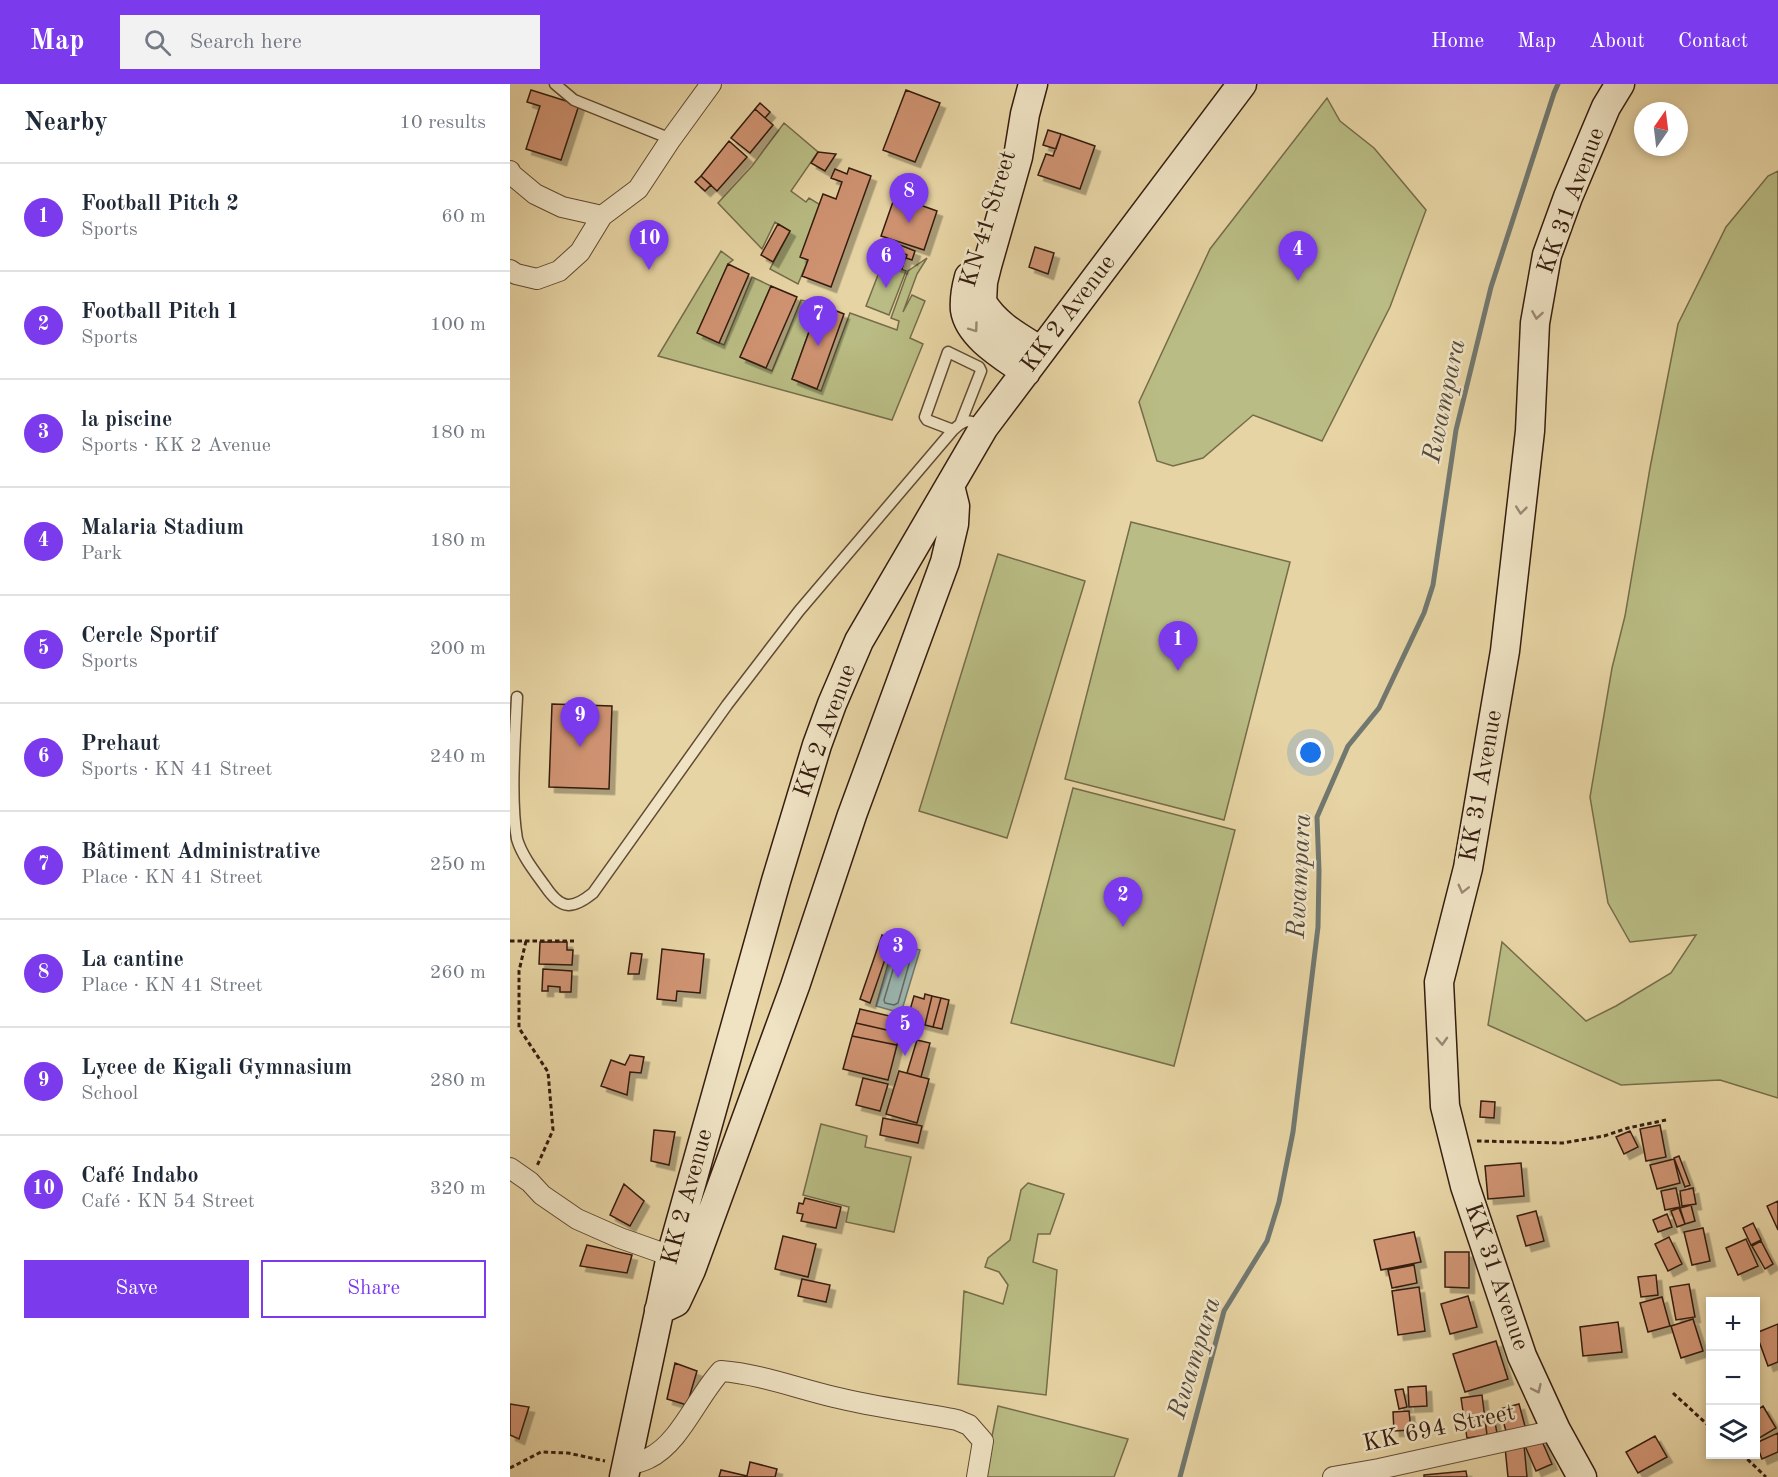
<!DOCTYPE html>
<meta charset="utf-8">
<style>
:root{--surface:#fff;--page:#f2f2f3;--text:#1f2937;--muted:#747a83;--line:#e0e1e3;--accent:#7c3aed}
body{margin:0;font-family:"Old Standard TT",serif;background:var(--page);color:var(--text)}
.controls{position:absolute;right:18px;bottom:18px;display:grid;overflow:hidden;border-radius:0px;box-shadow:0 3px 9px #0003}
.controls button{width:54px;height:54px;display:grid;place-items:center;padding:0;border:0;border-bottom:2px solid var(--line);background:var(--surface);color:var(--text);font:30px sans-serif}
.compass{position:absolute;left:1124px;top:18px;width:54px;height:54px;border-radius:50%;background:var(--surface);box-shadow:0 3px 9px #0003;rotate:14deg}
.you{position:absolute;left:801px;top:669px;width:21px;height:21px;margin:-15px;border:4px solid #fff;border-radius:50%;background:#1a73e8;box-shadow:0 0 0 9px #1a73e833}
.badge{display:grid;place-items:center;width:39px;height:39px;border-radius:50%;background:var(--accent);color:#fff;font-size:20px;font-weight:700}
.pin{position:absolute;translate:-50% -50px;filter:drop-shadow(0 2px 3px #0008)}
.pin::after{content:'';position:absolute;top:32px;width:21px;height:18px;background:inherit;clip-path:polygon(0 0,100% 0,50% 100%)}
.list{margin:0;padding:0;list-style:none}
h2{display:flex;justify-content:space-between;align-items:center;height:78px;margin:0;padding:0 24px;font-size:26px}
h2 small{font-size:20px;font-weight:400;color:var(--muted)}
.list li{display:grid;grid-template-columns:39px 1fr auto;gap:18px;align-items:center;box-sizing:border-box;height:108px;padding:0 24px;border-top:2px solid var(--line)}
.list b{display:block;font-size:22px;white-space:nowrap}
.list p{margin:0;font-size:20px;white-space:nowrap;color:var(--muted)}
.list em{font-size:20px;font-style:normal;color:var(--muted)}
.actions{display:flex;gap:12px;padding:18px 24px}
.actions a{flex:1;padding:14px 0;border:2px solid var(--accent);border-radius:0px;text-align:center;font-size:21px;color:var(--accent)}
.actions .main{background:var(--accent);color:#fff}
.icon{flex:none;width:33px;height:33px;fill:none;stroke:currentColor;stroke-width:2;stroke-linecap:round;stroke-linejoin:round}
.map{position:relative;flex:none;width:1268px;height:1393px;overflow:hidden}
header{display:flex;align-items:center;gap:36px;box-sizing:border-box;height:84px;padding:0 30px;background:var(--accent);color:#fff}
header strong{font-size:28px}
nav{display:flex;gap:33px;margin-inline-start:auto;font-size:21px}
.search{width:420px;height:54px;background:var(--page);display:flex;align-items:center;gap:15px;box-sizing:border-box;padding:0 21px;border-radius:0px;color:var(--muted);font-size:22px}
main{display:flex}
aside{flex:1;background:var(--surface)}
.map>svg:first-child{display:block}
</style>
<header>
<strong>Map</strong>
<div class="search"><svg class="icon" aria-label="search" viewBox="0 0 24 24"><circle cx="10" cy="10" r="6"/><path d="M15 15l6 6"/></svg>Search here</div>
<nav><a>Home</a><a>Map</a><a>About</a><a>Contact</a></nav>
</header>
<main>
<aside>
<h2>Nearby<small>10 results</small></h2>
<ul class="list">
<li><span class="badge">1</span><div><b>Football Pitch 2</b><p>Sports</p></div><em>60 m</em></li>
<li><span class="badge">2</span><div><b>Football Pitch 1</b><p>Sports</p></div><em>100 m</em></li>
<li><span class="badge">3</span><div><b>la piscine</b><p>Sports · KK 2 Avenue</p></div><em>180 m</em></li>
<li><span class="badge">4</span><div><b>Malaria Stadium</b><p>Park</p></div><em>180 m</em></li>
<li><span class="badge">5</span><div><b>Cercle Sportif</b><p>Sports</p></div><em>200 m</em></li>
<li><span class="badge">6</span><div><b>Prehaut</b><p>Sports · KN 41 Street</p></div><em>240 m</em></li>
<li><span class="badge">7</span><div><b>Bâtiment Administrative</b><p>Place · KN 41 Street</p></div><em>250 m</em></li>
<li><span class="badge">8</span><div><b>La cantine</b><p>Place · KN 41 Street</p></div><em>260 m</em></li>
<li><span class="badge">9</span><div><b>Lycee de Kigali Gymnasium</b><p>School</p></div><em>280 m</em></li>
<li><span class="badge">10</span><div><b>Café Indabo</b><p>Café · KN 54 Street</p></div><em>320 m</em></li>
</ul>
<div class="actions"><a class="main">Save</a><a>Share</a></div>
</aside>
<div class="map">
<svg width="1268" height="1393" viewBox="0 0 1268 1393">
<defs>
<filter id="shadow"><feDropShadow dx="5.5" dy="5.5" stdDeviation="0" flood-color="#0004"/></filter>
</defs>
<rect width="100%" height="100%" fill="#e7d4a4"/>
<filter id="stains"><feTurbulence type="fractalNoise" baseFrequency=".00333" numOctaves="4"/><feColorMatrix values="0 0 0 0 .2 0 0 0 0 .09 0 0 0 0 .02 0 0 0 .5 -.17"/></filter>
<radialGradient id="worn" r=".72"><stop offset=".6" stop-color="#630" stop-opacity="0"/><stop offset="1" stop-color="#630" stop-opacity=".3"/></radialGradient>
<!-- green -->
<path fill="#b9bc84" stroke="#766c4a" stroke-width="1.5" d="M817 14 830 37 864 64 916 126 880 223 812 357 743 331 693 374 663 382 647 377 629 318 700 165Z
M274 39 308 68 281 107 296 118 299 114 314 123 298 176 288 200 260 185 280 147 265 138 252 165 208 119 242 82Z
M1268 87V1014L1210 996 1111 1001 978 941 992 858 1076 937 1106 922 1161 889 1186 851 1120 858 1098 819 1080 713 1102 584 1115 532 1140 384 1168 240 1216 143 1258 92Z
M211 167 223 176 218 180 188 249 214 261 242 193 261 202 230 273 262 287 291 216 309 220 282 295 311 307 340 229 387 246 389 237 381 234 398 187 417 174 407 190 393 228 402 211 415 217 400 254 413 260 382 336 148 272Z
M373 178 396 187 379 231 356 222Z
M621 438 780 478 714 736 555 695Z
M488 470 575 497 497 754 409 727Z
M563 704 725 746 664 982 501 939Z
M311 1040 357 1052 355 1063 401 1073 384 1148 336 1138 339 1123 293 1111Z
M518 1099 554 1110 540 1150H528L523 1178 547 1186 536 1311 448 1300 454 1207 493 1220 498 1201 489 1188 475 1183 478 1174 500 1156 511 1106Z
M488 1322 618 1355 604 1393H474Z"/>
<!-- water -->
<path fill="#9ab6b1" stroke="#717870" stroke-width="1.5" d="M384 859 410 866 391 929 366 922Z"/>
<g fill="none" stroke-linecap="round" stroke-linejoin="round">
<!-- shore -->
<path stroke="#676960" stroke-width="1.5" d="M391 867 400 870 401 873 388 919 384 921 375 919 374 916 388 869Z"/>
<!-- stream -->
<path stroke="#717870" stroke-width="5" d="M670 1393 714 1227 757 1157 769 1118 783 1048 808 843 809 787 807 733 838 662 869 624 914 529 923 501 946 346 981 203 1044 9 1048 0"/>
</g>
<!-- building -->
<path fill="#cf9372" stroke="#341c0f" stroke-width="1.5" filter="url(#shadow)" d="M21 6 69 21 51 76 16 65 30 22 17 18Z
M396 6 430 19 405 78 373 66Z
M250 19 260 28 255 34 245 25Z
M245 25 263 41 240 69 221 54Z
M538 46 551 50 546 65 533 61Z
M551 50 585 62 570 105 528 91 536 70 543 72Z
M219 57 237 73 207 107 191 92Z
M308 68 326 70 315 87 301 79Z
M339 84 361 92 321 203 292 192 298 176 290 173 313 110 326 115 332 98 321 94 325 85 337 90Z
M191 92 201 101 195 107 185 98Z
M385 112 427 127 414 166 371 152Z
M268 140 280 147 263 178 251 171Z
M390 161 405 167 402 176 396 174 397 171 388 167Z
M374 162 397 171 394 178 371 170Z
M525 163 544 169 538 190 519 183Z
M383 174 394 178 392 185 380 180Z
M218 180 239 190 209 259 187 249Z
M261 202 287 213 256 284 230 273Z
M309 220 334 230 307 305 282 295Z
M42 620 102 622 99 705 39 703Z
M372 851 382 855 360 919 350 915Z
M30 858H57V866H63L62 881 29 880Z
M152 865 194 870 190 909 167 907 166 917 147 915Z
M121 869 132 870 129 890H118Z
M33 885 62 887 61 908H50V903L38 902V907H32Z
M415 910 422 912 415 941 405 938 408 928 400 926 404 912 414 915Z
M422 912 431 914 423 943 415 941Z
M431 914 439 916 432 945 423 943Z
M350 925 392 935 390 949 346 939Z
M346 939 390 949 387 961 342 952Z
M342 952 387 961 378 996 333 985Z
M407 956 420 959 411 993 397 989Z
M120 971 134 973 131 989 120 988 117 1011 91 1002 101 976 115 981Z
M389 987 419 995 407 1039 376 1030Z
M353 994 378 1000 370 1027 346 1021Z
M971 1017 985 1018 984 1034 970 1033Z
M373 1034 412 1042 408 1059 370 1051Z
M1150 1041 1156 1073 1136 1077 1130 1045Z
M144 1046 165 1048 159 1081 141 1077Z
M1120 1047 1128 1063 1114 1070 1106 1053Z
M1169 1072 1180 1101 1175 1103 1164 1074Z
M1164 1075 1170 1099 1147 1105 1140 1081Z
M1011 1079 1014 1112 978 1115 975 1082Z
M114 1100 134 1117 120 1142 100 1131Z
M1166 1104 1170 1123 1155 1126 1151 1107Z
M1183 1104 1186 1120 1172 1122 1170 1107Z
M295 1114 331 1123 326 1144 291 1137 293 1130 287 1129 289 1119 293 1120Z
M1268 1117V1146L1257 1122Z
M1181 1121 1185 1137 1175 1140 1170 1124Z
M1169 1124 1175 1140 1167 1143 1161 1127Z
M1026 1127 1034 1157 1016 1162 1007 1132Z
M1157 1130 1162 1143 1148 1148 1143 1136Z
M1243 1139 1251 1156 1241 1161 1233 1144Z
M1193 1144 1200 1177 1182 1181 1174 1148Z
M904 1148 911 1178 871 1186 864 1156Z
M273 1152 306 1160 298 1193 265 1185Z
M1159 1153 1172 1180 1158 1187 1145 1160Z
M1236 1155 1248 1182 1228 1191 1216 1164Z
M1251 1157 1263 1180 1255 1185 1242 1162Z
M77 1161 122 1171 117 1189 70 1182Z
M935 1168H959V1204L935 1203Z
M904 1181 907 1199 882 1204 878 1186Z
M1146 1191 1148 1211 1131 1213 1128 1193Z
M292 1195 320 1201 316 1218 288 1212Z
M1179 1200 1185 1233 1166 1236 1160 1203Z
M909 1203 915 1247 888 1251 882 1207Z
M958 1212 967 1243 940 1250 931 1220Z
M1152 1213 1160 1242 1138 1248 1130 1219Z
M1183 1235 1193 1267 1171 1274 1161 1242Z
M1108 1238 1112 1268 1073 1272 1070 1243Z
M1268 1240V1278L1258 1282 1246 1249Z
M986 1257 998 1295 955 1308 943 1270Z
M165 1279 187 1287 177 1321 157 1315Z
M916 1302 917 1322 899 1323 898 1303Z
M893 1305 897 1323 889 1325 885 1306Z
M972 1311 977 1351 957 1354 951 1314Z
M0 1320 19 1323 9 1355 0 1351Z
M1009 1320 1016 1346 997 1351 990 1325Z
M1253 1322 1266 1344 1246 1356V1327Z
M899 1327 901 1346 884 1347 883 1328Z
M984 1333 987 1349 977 1351 975 1334Z
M1268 1349V1368L1252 1375 1246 1359Z
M1145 1352 1157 1373 1128 1389 1116 1368Z
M1031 1355 1042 1380 1026 1387 1015 1362Z
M1014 1361 1017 1393H998L995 1363Z
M240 1378 267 1385 265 1393H209L211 1386 237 1392Z
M956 1387 957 1393H914V1391Z"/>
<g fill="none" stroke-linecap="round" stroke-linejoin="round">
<defs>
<path id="lane" d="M45 0 64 16 161 55
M443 346 417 336 415 333 438 268 469 283 471 287 451 338
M7 613C5 656 0 714 7 755 12 772 25 788 35 802 51 826 62 826 83 809L217 621 289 527 443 346C455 335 459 335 473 343"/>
<path id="street" d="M0 87 1 90 25 110 52 123 92 132 128 105 161 55 201 0
M0 186 6 190 27 195 49 187 70 168 92 132
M0 1084 20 1098 32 1111 67 1135 110 1154 161 1172
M116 1382C123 1379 132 1378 139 1374 170 1359 187 1313 211 1287 250 1290 286 1304 324 1313 364 1323 406 1328 447 1336L459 1341 473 1357 467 1393
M823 1393 869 1385 1046 1346"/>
<path id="secondary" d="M523 0 515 30 508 73 477 182 473 198 472 218C485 241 510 254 531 267
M459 193C456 204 454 215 455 226 459 253 495 273 516 288
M149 1226 166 1218 181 1186 285 902 342 731 435 478 444 440 445 422 440 402
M114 1393 161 1172 266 797 307 661 322 620 349 557 474 343 732 0
M1072 1393 1046 1346 1012 1272 955 1102 935 1022 929 898 958 784 995 567 1020 347 1025 239 1037 171 1058 113 1096 23 1110 0"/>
</defs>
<!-- lane casing -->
<use href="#lane" stroke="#614a34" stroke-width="13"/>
<!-- street casing -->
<use href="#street" stroke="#614a34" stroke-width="22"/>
<!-- secondary casing -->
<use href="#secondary" stroke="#341c0f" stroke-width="31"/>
<!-- path -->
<path stroke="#341c0f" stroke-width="3" stroke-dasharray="4.5 3" stroke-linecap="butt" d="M0 857H64
M16 857 9 887V944L38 988 43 1046 27 1082
M967 1057 1053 1059 1094 1052 1118 1044 1156 1036
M1163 1309 1200 1343
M1232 1370 1256 1393
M0 1384 31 1368 58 1369 95 1377"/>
<!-- lane -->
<use href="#lane" stroke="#efe3c4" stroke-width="10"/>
<!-- street -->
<use href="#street" stroke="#efe3c4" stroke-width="20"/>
<!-- secondary -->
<use href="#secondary" stroke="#efe3c4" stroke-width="28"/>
</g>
<!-- one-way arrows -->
<defs><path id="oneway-chevron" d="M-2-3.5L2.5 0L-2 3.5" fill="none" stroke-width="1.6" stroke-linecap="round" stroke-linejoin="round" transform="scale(1.5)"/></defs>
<g stroke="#9b8973">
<use href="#oneway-chevron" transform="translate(1027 231) rotate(99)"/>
<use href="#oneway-chevron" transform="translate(464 244) rotate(54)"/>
<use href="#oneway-chevron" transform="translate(1011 426) rotate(96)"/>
<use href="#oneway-chevron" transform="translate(953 805) rotate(104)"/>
<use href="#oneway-chevron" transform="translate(932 957) rotate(87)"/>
<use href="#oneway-chevron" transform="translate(1027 1305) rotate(65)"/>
</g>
<g text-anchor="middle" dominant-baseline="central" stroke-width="5" stroke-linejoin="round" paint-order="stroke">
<!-- street labels -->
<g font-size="24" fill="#341c0f" stroke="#efe3c4">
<text transform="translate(1062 117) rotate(-70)">KK 31 Avenue</text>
<text transform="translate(479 135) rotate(-73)">KN 41 Street</text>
<text transform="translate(559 230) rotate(-53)">KK 2 Avenue</text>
<text transform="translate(316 647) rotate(-70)">KK 2 Avenue</text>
<text transform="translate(972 702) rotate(-80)">KK 31 Avenue</text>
<text transform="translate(178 1113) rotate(-75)">KK 2 Avenue</text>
<text transform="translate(986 1193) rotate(71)">KK 31 Avenue</text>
<text transform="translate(929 1345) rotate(-12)">KK 694 Street</text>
</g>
<!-- water labels -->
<g font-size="26" font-style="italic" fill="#534a40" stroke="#efe3c4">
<text transform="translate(935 317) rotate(-78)">Rwampara</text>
<text transform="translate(790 792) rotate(-87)">Rwampara</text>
<text transform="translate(685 1274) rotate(-73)">Rwampara</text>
</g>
</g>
<rect width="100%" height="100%" filter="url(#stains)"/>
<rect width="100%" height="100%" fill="url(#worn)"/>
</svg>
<div class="controls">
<button>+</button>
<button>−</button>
<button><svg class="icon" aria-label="layers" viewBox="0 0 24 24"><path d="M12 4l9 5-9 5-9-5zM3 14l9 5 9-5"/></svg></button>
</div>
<svg class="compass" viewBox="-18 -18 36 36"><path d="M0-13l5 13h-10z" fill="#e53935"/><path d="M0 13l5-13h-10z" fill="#747a83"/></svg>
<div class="you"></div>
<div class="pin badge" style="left:668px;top:587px">1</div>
<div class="pin badge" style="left:613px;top:843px">2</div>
<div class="pin badge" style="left:388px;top:894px">3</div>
<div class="pin badge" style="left:788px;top:197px">4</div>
<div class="pin badge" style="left:395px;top:972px">5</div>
<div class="pin badge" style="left:376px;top:204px">6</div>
<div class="pin badge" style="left:308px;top:262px">7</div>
<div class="pin badge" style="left:399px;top:139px">8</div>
<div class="pin badge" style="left:70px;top:663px">9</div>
<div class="pin badge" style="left:139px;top:186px">10</div>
</div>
</main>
